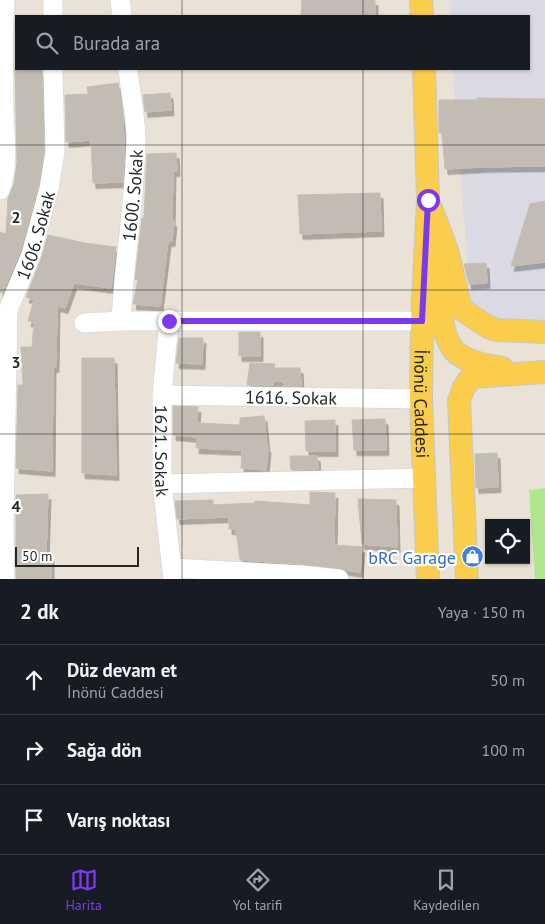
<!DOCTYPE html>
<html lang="tr">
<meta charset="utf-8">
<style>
:root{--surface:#171b24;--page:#242831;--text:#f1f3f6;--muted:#9ea1a6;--line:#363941;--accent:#7c3aed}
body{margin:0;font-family:"PT Sans",sans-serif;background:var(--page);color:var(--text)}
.controls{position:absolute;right:15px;bottom:15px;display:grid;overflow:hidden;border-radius:0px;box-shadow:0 1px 4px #0004}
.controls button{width:45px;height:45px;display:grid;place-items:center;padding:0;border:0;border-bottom:1px solid var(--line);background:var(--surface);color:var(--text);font:25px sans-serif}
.scale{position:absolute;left:15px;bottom:12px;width:124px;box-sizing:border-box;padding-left:5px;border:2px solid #272727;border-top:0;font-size:14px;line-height:18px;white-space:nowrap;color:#272727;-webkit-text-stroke:4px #fff;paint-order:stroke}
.stop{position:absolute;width:15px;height:15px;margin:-11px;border:4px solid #7c3aed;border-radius:50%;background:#fff}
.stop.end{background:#7c3aed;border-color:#fff;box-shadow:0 1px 5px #0008}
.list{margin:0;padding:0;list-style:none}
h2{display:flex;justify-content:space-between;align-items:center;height:65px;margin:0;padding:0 20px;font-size:21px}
h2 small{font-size:16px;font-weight:400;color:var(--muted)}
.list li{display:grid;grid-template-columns:32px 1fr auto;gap:15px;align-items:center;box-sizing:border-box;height:70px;padding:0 20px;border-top:1px solid var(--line)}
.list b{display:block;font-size:19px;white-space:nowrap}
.list p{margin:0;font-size:16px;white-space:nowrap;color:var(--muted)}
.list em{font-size:16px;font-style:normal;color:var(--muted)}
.icon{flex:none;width:28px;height:28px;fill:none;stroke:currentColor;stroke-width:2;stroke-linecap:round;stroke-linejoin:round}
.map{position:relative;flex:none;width:545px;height:579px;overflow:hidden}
.search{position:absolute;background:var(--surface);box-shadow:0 1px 4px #0004;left:15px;right:15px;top:15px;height:55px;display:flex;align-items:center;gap:12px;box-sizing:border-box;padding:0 18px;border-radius:0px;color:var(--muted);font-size:19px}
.sheet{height:275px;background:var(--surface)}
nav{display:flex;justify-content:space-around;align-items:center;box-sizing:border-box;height:70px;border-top:1px solid var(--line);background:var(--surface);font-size:14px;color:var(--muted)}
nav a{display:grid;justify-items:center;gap:2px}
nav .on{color:var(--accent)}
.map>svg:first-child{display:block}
</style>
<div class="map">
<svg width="545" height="579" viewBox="0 0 545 579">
<defs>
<filter id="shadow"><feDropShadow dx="3" dy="5.5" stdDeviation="0" flood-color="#0004"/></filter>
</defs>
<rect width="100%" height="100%" fill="#ebe2d7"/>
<!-- industrial -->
<path fill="#dbd9e3" d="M450 0H545V322L488 320 471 301 457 135 453 69H529V16H451Z"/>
<!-- green -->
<path fill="#afe78f" d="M545 488V579H535L529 490Z"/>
<!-- building -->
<path fill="#c2bcb4" stroke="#c6beb1" filter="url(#shadow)" d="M302 0H375V16H301Z
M15 69H42L44 151 38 187 20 251 3 292H0V232L6 234 8 198 14 184 17 163Z
M118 83 123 114 124 152 123 182 93 183 91 140 66 142 65 95 88 94 87 87Z
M170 93 171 110 145 112 143 95Z
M477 98 545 99V166L482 167 445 169 442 133H439V100H478Z
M176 153 177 171H173L172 221H174L172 241H168L160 306 133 304 138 280 135 279 142 218H144L147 154Z
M380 193 381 231 300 234 298 195Z
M545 201V262L511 266 530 204Z
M48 235 85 243 116 247 111 288 74 283 65 308 57 306 56 367H53L52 471 16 468 18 385H23L21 347H32L34 322 28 321 34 300 26 297 41 259Z
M486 263 487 283 469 284 464 264Z
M239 332H260V356H239Z
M179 338H203L202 364 176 363Z
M82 358H114L116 475 82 473Z
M250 363 275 364 274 368H300L301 386H284L283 381H274L273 385H247Z
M173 406 198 407 197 423 240 425V418L264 416 267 447H268L266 470 241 468 242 450 196 448 197 437 173 435Z
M385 419 386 450H354L352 420Z
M335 420V451H306L305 421Z
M497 453 498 487 476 488 475 454Z
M290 456H317L318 469 291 470Z
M310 492 335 493 334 545 362 547 360 572 303 564 240 560 236 529H229V517L177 519 175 501 213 500V505L255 503V501L310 505Z
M48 494 46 556H51V579H16V495Z
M358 499 396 500 397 547 362 544Z"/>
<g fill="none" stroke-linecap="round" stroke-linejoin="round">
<defs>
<g id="minor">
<path d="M120 0 122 16"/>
<path d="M53 16V0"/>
<path d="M0 190C9 169 5 136 4 113 4 75 3 38 5 0"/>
<path id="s1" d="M121 321C124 261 135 201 136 141 136 117 130 92 128 69"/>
<path id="s2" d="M169 321 162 395V484L173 579"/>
<path d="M84 323 121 321H422"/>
<path id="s3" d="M162 395 421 399"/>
<path d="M162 484 425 478"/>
<path d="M172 568 302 575 339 579"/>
<path id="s4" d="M5 579 4 526 8 310 31 255 49 189 55 152 53 69"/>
</g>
<g id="major">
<path d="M421 0 422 16"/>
<path id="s5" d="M424 69 428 200 422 321 421 399 428 579"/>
<path d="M431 208 447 250 461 309 488 327 497 330 545 332"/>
<path d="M435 265C438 287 439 341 458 354 471 363 487 365 502 368"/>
<path d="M467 579 459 401 463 389 471 377 545 372"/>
</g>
</defs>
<!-- minor casing -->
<use href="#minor" stroke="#ccd1e2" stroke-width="20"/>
<!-- major casing -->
<use href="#major" stroke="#c7c7c7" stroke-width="24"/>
<!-- minor -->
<use href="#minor" stroke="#fff" stroke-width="19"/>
<!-- major -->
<use href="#major" stroke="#facd4d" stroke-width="22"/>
</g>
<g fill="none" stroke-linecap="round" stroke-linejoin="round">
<!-- route -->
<path stroke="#7c3aed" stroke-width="6" d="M169 321H422L428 200"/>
</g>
<!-- grid -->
<path fill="none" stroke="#272727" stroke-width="1" stroke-opacity="0.55" d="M182 0V16M363 0V16M182 69V579M363 69V579M0 145H545M0 290H545M0 434H545"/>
<!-- icons -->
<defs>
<symbol id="shop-disc" viewBox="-11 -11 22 22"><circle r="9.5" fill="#3f7fe0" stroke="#fff"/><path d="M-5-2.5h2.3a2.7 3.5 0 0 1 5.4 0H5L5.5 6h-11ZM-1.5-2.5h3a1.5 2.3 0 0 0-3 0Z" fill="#fff"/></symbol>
</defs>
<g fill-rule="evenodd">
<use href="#shop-disc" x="460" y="544" width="25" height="25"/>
</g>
<g text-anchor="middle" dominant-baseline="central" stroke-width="4.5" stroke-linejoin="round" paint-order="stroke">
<!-- street labels -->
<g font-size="18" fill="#272727" stroke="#fff">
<text stroke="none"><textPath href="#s1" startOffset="126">1600. Sokak</textPath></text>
<text stroke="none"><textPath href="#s4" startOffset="349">1606. Sokak</textPath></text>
<text stroke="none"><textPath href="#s3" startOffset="129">1616. Sokak</textPath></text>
<text stroke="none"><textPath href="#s5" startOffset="335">İnönü Caddesi</textPath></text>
<text stroke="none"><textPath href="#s2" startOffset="130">1621. Sokak</textPath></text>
</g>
<!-- shop labels -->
<g font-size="18" fill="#366cbe" stroke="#fff" text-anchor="end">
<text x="456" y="557">bRC Garage</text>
</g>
</g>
<g font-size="16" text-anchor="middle" font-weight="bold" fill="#272727" stroke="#fff" stroke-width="4.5" stroke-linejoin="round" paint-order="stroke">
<text x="16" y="223">2</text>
<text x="16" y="368">3</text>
<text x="16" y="512">4</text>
</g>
</svg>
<div class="controls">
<button><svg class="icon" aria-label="locate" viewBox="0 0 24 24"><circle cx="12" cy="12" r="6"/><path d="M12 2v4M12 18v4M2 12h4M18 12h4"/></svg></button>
</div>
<div class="scale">50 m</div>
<div class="stop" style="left:428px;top:200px"></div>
<div class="stop end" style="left:169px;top:321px"></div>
<div class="search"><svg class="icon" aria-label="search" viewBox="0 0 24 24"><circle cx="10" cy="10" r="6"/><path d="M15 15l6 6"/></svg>Burada ara</div>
</div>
<section class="sheet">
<h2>2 dk<small>Yaya · 150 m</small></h2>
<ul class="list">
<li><svg class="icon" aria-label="ahead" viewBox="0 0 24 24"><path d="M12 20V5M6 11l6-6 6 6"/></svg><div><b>Düz devam et</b><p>İnönü Caddesi</p></div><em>50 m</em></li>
<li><svg class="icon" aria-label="right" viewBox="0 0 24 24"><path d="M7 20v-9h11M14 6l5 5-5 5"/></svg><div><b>Sağa dön</b></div><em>100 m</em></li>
<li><svg class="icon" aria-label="arrive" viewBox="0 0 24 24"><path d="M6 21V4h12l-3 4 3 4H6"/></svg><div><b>Varış noktası</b></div></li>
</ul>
</section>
<nav>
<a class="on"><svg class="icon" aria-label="map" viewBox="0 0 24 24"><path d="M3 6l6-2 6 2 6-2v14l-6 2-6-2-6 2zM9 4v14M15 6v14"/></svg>Harita</a>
<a><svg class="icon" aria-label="directions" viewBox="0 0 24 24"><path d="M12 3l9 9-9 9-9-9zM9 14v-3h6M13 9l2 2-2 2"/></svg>Yol tarifi</a>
<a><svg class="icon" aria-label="saved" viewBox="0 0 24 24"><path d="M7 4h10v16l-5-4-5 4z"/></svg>Kaydedilen</a>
</nav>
